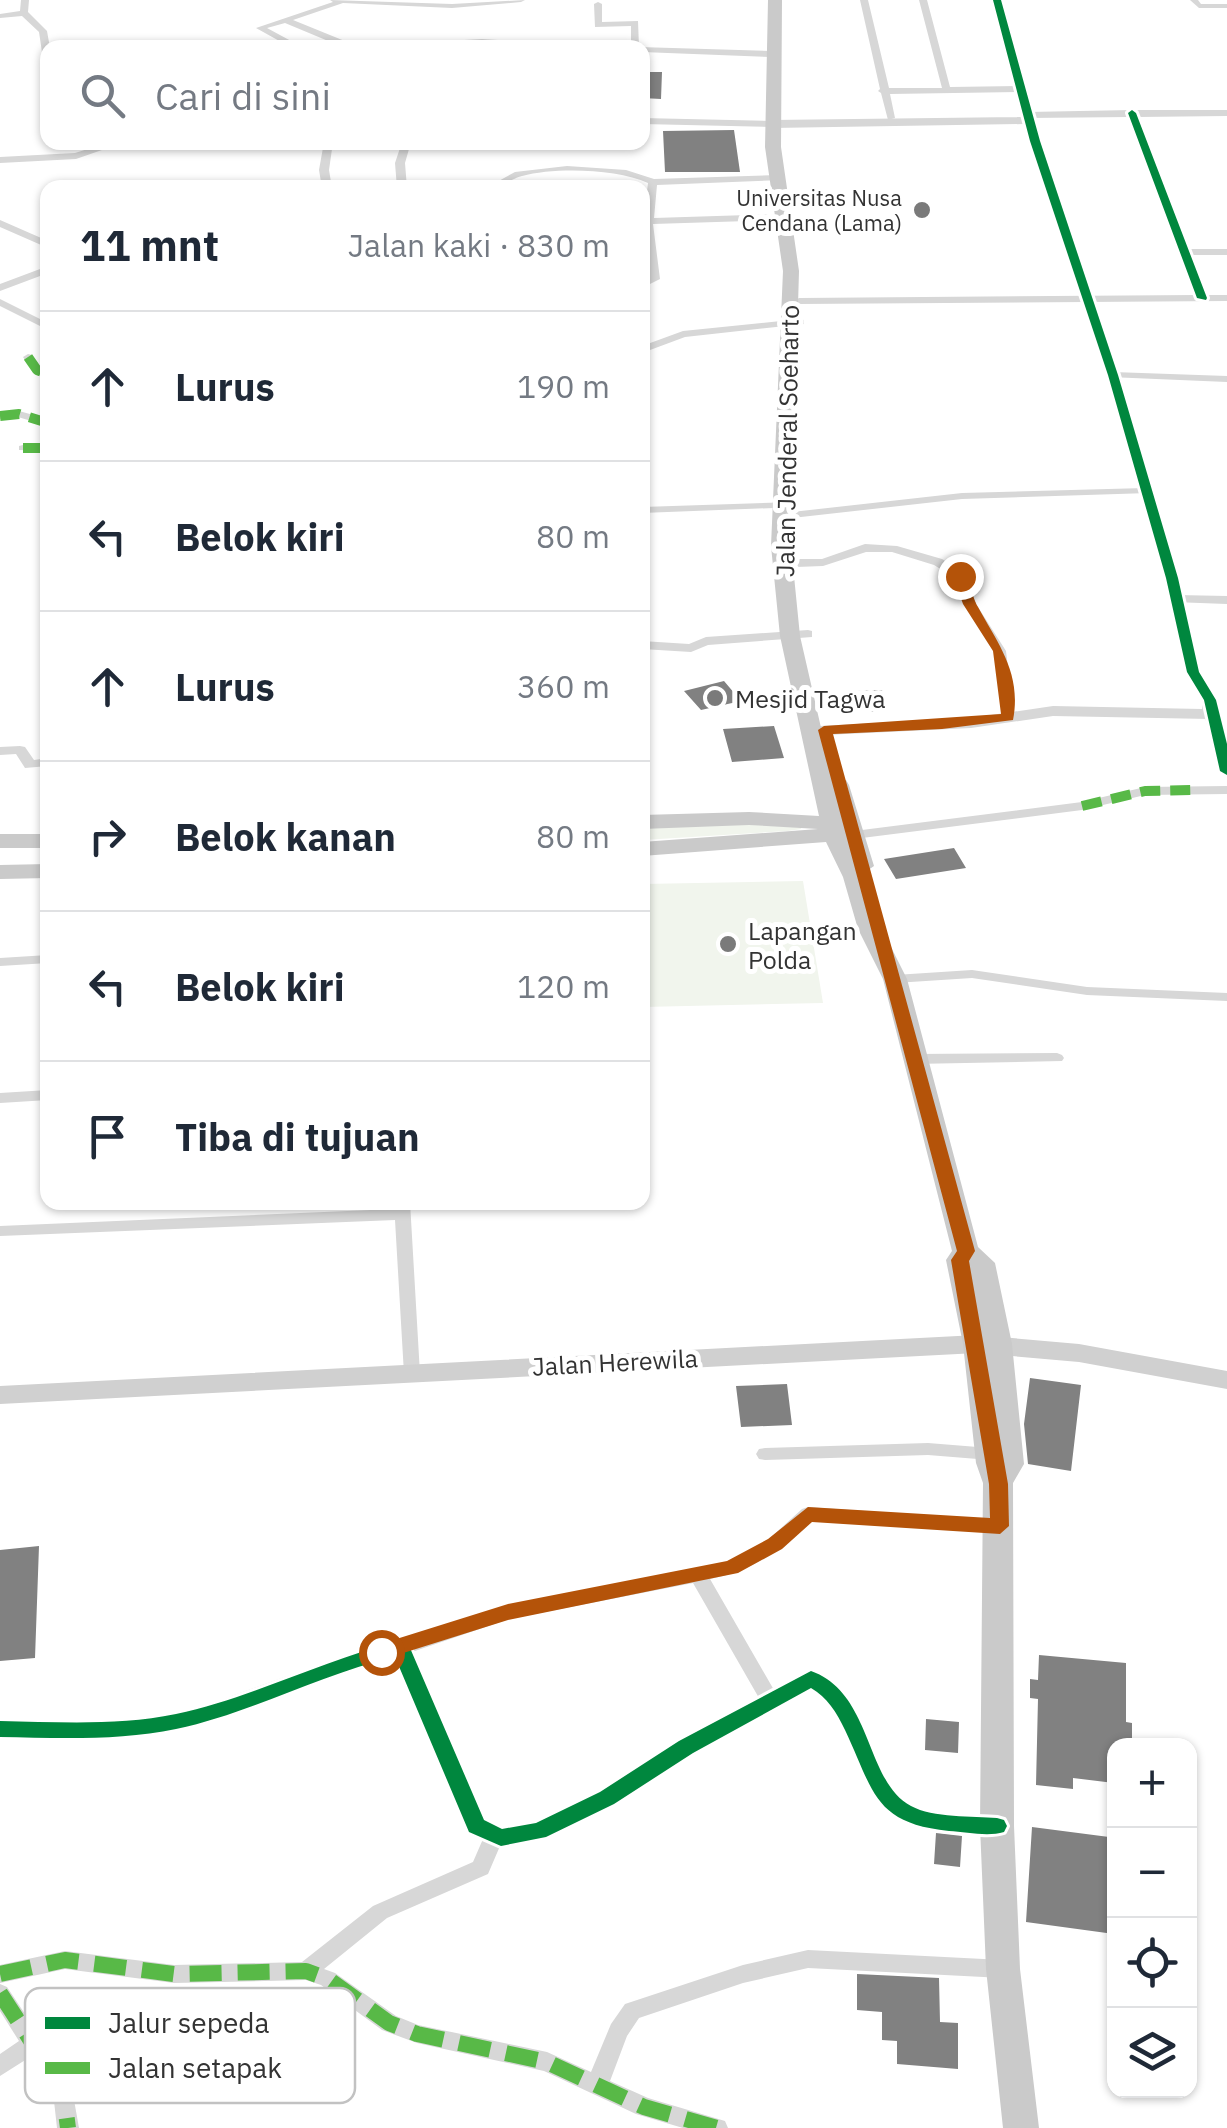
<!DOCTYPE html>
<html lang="id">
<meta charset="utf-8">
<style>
:root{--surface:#fff;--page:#f2f2f3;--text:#1f2937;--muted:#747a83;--line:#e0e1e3}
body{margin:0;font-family:"IBM Plex Sans",sans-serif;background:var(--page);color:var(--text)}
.controls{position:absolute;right:30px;bottom:30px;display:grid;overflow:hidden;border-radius:20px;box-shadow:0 2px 8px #0004}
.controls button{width:90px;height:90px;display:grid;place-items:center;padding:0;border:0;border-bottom:2px solid var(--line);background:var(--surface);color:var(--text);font:50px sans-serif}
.stop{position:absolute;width:30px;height:30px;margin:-22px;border:8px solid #b45309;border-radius:50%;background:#fff}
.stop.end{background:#b45309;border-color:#fff;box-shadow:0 2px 10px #0008}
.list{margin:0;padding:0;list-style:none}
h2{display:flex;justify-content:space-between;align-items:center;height:130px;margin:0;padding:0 40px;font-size:42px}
h2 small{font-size:32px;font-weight:400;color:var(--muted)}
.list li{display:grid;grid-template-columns:65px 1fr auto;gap:30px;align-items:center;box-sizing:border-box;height:150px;padding:0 40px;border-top:2px solid var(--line)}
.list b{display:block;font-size:38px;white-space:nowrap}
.list em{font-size:32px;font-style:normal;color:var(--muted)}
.icon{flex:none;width:55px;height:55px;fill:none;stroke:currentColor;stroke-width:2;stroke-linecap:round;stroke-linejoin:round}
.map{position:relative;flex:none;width:1227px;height:2128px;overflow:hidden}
.search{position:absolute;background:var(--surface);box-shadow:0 2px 8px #0004;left:40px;top:40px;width:610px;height:110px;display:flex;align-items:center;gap:25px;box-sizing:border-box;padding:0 35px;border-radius:20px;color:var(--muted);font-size:38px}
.panel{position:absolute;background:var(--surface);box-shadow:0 2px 8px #0004;left:40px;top:180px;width:610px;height:1030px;border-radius:20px}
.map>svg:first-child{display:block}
</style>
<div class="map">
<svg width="1227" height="2128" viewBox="0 0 1227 2128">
<rect width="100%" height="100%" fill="#fff"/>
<!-- green -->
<path fill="#f1f5ed" d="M800 824 801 829 788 831 643 840 642 825Z
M803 881 823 1003 643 1007V884Z"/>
<!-- building -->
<path fill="#818181" d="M642 72H662L661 99 642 98Z
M734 130 740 172H665L663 131Z
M724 681 741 701 701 710 684 691Z
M882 690 888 711 863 712 857 691Z
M774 726 784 758 732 762 723 729Z
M954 848 966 868 896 879 884 859Z
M1030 1378 1081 1385 1071 1471 1028 1464 1024 1424Z
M787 1384 792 1425 741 1427 736 1386Z
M39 1546 35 1658 0 1661V1550Z
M1039 1655 1126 1663V1722L1132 1723V1746H1114V1783L1073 1778V1789L1036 1785 1038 1699 1030 1698V1679L1038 1680Z
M926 1719 959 1722 958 1753 925 1750Z
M1032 1827 1109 1837 1108 1904H1114V1934L1026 1922Z
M936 1833 962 1836 960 1867 934 1864Z
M857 1974 939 1978 940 2022 958 2023V2069L897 2064V2041L882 2040V2012L857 2010Z"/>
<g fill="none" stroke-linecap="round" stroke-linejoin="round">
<!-- minor -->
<path fill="#d7d7d7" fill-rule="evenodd" d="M21 0H29L28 12 47 31 50 48H48V68L44 66 39 32 22 16 0 18V14L20 11Z
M330 0 452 4 525 0 521 2 452 8 343 3 293 20 357 46 482 39 620 48 482 45 345 48 285 23 267 28 304 48H292L256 28 333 2Z
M860 0H868L889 88H942L919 0H927L950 87 1023 86 1027 89 1023 92 890 94 895 118 888 120 881 93 878 91 880 89Z
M1190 0H1198L1201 4H1227V8H1199Z
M598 2 602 4V22L638 21 639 47 771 51 775 54 771 57 642 52V48H631V26L595 27 594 4Z
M1132 110H1227V116L1138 117 1188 249H1227V255H1191L1206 295H1227V301L799 304 794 301 799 298 1196 295 1129 117 1028 118 1024 115 1028 112Z
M642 118 772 121 777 124 772 127 642 124Z
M110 142H125L76 159 0 163V157L75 153Z
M324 142H333L329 170 332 188H322L319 170Z
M402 142H411L405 163 407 188H397L395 163Z
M567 166 626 170 654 179 778 175 783 178 781 180 657 185 654 218 783 214 788 217 783 220 653 224 660 279 642 288V281L650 278 643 224 648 183C617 169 556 167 522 176 504 181 509 188 486 188L515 172Z
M0 220 48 241V248L0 227Z
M48 266V273L0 291V284Z
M0 299 48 323V330L0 306Z
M800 319 804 320V324L685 337 642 353V346L683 331Z
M28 354 32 355 41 368 48 370V377L33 372 23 357Z
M1113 372 1227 376V382L1109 377 1108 375Z
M19 411 48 419V426L18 417 0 419V413Z
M23 445H48V451L19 450V446Z
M1145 488 1149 489V493L962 499 783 519 777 516 783 513 962 493Z
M794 502 798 503V507L642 513V507Z
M865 544 897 546 942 559 964 573 976 604 1006 651 1014 717 1013 720 1008 721 1002 717 994 651 964 604 955 578 934 565 892 552H866L823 566 796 567 790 563 796 559H822Z
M1177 595 1227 596V604L1173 602 1171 599Z
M808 630 812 631V637L708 645 691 652 642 649V641L689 644 706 637Z
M1210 710 1216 714 1227 749V775L1220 771 1204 714Z
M20 746 25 747 34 760 48 758V766L25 768 16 754 0 755V747Z
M1227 786V794L1145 795 1082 810 854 839 847 835 854 831 1082 802 1145 787Z
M48 955V963L0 966V958Z
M972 970 1087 987 1227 993V1001L1087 995 972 978 895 983 888 979 895 975Z
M1057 1053 1062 1055 1064 1058 1062 1061 913 1064 906 1059 913 1054Z
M48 1090V1100L0 1103V1093Z
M394 1202H410L420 1374 418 1378H406L404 1374 395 1220 0 1236V1226L394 1209Z
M928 1443 990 1448 996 1449 999 1454 996 1459 990 1460 928 1455 765 1460 759 1459 756 1454 759 1449 765 1448Z
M808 1507 1006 1521 1009 1526 1006 1531 1000 1533 812 1521C780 1550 753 1571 710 1579L774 1690 811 1671C873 1693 865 1782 911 1806 933 1818 973 1816 997 1818L1004 1820 1007 1826 1004 1832 997 1834C965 1831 925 1834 896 1817 852 1791 857 1715 811 1688 772 1709 733 1729 694 1752 631 1788 575 1836 500 1846L488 1874 387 1918 324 1969 335 1973 396 2016 418 2025 547 2052 591 2072 611 2024 625 2004 743 1965 808 1950 1003 1960 1010 1963 1013 1969 1010 1975 1003 1978 808 1968 743 1983 639 2018 627 2036 610 2081 648 2098 725 2121 728 2128H683L636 2114 544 2071 417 2043 382 2030 321 1985 306 1980 174 1983 65 1969 0 1983V1965L65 1951 174 1965 302 1962 373 1906 473 1862 483 1839 469 1832 466 1826 395 1657C320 1674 252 1713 176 1729 119 1741 58 1738 0 1737V1721H125L198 1708 343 1656 400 1641 508 1605 727 1562 769 1539 802 1509ZM693 1583 759 1698 679 1741 600 1792 536 1823 502 1829 484 1820 412 1652 509 1619Z
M0 1984 7 1987 71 2083 79 2128H57L53 2092 30 2057 0 2076V2054L19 2041 0 2011Z"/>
<!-- tertiary -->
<path fill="#d7d7d7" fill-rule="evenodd" d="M992 0H1002L1041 141 1120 375 1180 578 1201 672 1218 700 1219 714 1210 719 1053 716 971 728 825 735 816 730 819 726 971 718 1053 706 1202 709V700L1185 672 1164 578 1106 375 1024 124 772 128 766 124 772 120 1022 117Z"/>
<!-- secondary -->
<path fill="#d0d0d0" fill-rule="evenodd" d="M977 1335 1079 1344 1227 1371V1389L1079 1362 977 1353 0 1404V1386Z"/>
<!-- primary -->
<path fill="#cacaca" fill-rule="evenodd" d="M768 0H782L781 147 799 271 791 546 800 636 833 780H846L849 785 874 866 864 873 882 929 907 979 978 1247 995 1263 1012 1344 1024 1464 1013 1483 1014 1826 1020 1969 1039 2128H1003L986 1969 980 1826 983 1483 976 1463 963 1344 946 1260 952 1251 883 979 858 929 843 877 826 842 642 856V842L818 829 749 825 642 829V815L749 812 819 816 780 636 771 546 783 271 765 147Z
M0 834H48V848H0Z
M48 864V878L0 879V865Z"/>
<!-- quiet-far1 -->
<path stroke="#58b947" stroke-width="10" stroke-dasharray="20 10" stroke-linecap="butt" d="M28 357 37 370 48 374
M0 416 19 414 48 423
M23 448H48
M1082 806 1145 791 1191 790"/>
<!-- quiet -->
<path stroke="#58b947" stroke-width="16" stroke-dasharray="32 16" stroke-linecap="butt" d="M0 1974 65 1960 174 1974 306 1971 328 1979 389 2023 417 2034 547 2062 644 2107 717 2128
M0 1993 63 2090 68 2128"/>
<defs>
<path id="cycleway" d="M993 0H1001L1040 141 1118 375 1178 578 1199 672 1216 700 1227 744V775L1220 771 1204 700 1187 672 1166 578 1108 375 1030 141Z
M1132 110 1136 113 1207 298 1206 300 1197 298 1128 113Z
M401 1641 408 1643 410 1648 484 1820 502 1829 536 1823 600 1792 679 1741 811 1671C873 1693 865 1782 911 1806 933 1818 973 1816 997 1818L1004 1820 1007 1826 1004 1832C988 1837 966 1832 949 1831 873 1823 874 1791 845 1730 837 1713 827 1697 811 1688L693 1753 614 1804 546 1837 501 1846 469 1832 395 1657C320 1674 252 1713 176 1729 119 1741 58 1738 0 1737V1721C58 1722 118 1726 176 1714 253 1698 324 1659 401 1641Z"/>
</defs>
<!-- cycleway casing -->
<use href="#cycleway" stroke="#fff" stroke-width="6"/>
<!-- cycleway -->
<use href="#cycleway" fill="#00873e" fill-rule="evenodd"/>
</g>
<!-- route -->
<path fill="#b45309" d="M960 572C971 579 971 595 978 607 998 644 1022 673 1013 720L942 729 833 734 975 1251 969 1261 1008 1484 1009 1526 1000 1534 812 1522 782 1549 738 1573 508 1620 381 1660 374 1657V1646L508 1604 727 1561 768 1539 808 1507 990 1518 989 1484 951 1260 957 1251 818 730 824 726 1001 714 993 651 963 604 953 576Z"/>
<!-- markers -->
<g fill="#7a7a7a" stroke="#fff" stroke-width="4">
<circle cx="922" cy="210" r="10"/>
<circle cx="715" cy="698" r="10"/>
<circle cx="728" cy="944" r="10"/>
</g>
<g text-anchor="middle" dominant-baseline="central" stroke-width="10" stroke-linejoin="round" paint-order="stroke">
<!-- far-poi labels -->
<g font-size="22" fill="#333" stroke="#fff" text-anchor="end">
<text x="902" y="197">Universitas Nusa<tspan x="902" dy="25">Cendana (Lama)</tspan></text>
</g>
<!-- street labels -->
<g font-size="25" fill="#333" stroke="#fff">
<text transform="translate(787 441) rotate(-89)">Jalan Jenderal Soeharto</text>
<text transform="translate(615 1362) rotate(-3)">Jalan Herewila</text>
</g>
<!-- poi labels -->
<g font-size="25" fill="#333" stroke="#fff" text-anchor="start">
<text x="735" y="698">Mesjid Tagwa</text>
<text x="748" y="930">Lapangan<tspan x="748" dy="29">Polda</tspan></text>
</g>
</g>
<!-- legend -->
<rect x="25" y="1988" width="330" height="115" rx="15" fill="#fff" stroke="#c2c2c2" stroke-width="2.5"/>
<rect x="45" y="2017" width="45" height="12" fill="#00873e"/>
<rect x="45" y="2062" width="45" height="12" fill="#58b947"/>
<g font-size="28" fill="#333">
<text x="108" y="2033">Jalur sepeda</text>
<text x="108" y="2078">Jalan setapak</text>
</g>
</svg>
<div class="controls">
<button>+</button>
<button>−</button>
<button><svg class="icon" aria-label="locate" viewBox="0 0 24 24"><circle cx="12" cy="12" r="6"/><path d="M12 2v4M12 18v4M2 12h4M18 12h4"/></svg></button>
<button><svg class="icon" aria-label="layers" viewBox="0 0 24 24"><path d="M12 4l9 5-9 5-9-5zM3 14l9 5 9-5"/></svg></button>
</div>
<div class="stop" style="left:381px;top:1652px"></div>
<div class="stop end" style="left:960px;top:576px"></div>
<div class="search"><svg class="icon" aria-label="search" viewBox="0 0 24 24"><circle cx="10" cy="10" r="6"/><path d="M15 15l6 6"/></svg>Cari di sini</div>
<section class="panel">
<h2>11 mnt<small>Jalan kaki · 830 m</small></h2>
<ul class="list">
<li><svg class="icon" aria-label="ahead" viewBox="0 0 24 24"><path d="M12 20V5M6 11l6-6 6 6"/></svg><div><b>Lurus</b></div><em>190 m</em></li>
<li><svg class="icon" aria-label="left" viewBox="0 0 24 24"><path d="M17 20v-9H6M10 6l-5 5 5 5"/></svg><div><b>Belok kiri</b></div><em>80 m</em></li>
<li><svg class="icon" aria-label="ahead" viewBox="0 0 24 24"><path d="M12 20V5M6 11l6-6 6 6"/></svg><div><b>Lurus</b></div><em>360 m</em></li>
<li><svg class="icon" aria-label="right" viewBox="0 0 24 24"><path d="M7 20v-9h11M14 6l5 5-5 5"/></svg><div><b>Belok kanan</b></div><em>80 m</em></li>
<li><svg class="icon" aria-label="left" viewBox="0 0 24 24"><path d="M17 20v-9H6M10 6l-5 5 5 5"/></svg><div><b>Belok kiri</b></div><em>120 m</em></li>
<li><svg class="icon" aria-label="arrive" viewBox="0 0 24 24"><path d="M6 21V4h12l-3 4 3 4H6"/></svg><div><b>Tiba di tujuan</b></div></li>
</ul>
</section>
</div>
